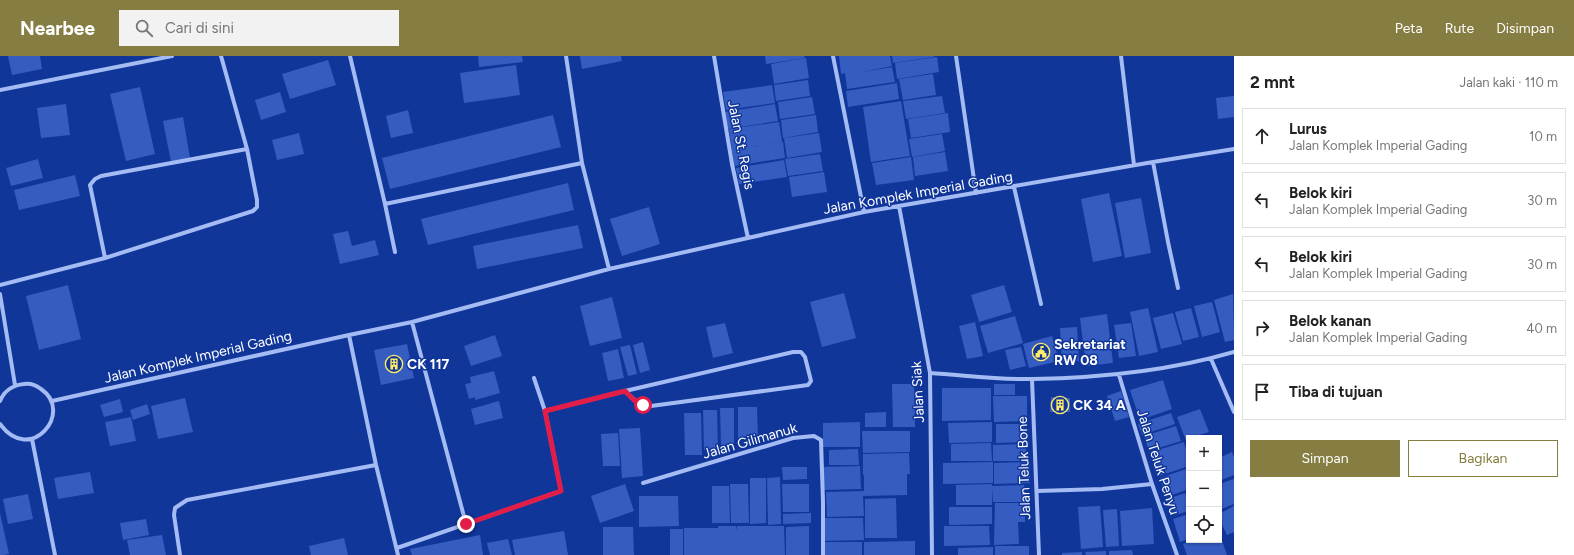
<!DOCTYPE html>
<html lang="id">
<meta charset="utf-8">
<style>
:root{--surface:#fff;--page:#f2f2f2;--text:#222;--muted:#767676;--line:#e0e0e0;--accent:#857d41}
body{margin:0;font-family:Figtree,sans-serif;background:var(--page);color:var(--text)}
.controls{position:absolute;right:12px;bottom:12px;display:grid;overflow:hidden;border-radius:0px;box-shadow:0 1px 3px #0004}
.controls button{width:36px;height:36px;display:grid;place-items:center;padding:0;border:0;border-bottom:1px solid var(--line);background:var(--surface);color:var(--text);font:20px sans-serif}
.stop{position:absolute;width:12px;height:12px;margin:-9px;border:3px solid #e11d48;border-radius:50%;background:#fff}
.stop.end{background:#e11d48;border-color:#fff;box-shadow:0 1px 4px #0008}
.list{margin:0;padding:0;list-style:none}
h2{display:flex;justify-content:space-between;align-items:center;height:52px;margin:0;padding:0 16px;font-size:17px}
h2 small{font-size:13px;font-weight:400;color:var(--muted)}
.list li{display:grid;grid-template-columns:26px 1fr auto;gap:12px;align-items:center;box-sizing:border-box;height:56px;margin:0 8px 8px;padding:0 8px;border:1px solid var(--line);border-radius:0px}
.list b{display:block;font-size:15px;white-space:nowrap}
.list p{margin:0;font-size:13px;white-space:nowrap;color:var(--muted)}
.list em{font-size:13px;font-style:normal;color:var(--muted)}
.actions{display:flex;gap:8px;padding:12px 16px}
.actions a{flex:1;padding:9px 0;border:1px solid var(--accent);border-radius:0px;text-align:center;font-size:14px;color:var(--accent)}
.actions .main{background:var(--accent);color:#fff}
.icon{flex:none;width:22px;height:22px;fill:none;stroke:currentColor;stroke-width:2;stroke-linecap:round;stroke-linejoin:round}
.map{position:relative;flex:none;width:1234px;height:499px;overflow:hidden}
header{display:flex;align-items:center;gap:24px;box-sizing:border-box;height:56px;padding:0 20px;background:var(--accent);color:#fff}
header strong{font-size:19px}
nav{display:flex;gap:22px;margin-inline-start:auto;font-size:14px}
.search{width:280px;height:36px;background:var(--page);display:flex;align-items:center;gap:10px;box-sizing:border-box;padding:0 14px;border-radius:0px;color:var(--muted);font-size:15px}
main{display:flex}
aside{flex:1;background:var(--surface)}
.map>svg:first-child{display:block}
</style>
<header>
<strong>Nearbee</strong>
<div class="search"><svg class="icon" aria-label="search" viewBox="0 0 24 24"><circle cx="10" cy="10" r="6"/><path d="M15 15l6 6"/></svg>Cari di sini</div>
<nav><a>Peta</a><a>Rute</a><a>Disimpan</a></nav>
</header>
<main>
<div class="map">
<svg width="1234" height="499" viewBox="0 0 1234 499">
<rect width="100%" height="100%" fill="#11369a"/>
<!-- building -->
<path fill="#355cc0" d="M8 0H40L42 13 12 19Z
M478 0H522L523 6 479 11Z
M580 0H621L622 5 582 13Z
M765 0H804L805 2 766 8Z
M839 0H890L892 10 862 16 892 11 895 26 847 33 845 17 841 18Z
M892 0H934V1L893 7Z
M937 1 939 16 897 23 895 7Z
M806 2 809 22 774 28 771 8Z
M328 4 336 29 290 43 282 18Z
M516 9 520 39 464 47 460 17Z
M933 18 936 39 903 44 899 23Z
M808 24 810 40 776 45 774 29Z
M897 27 899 43 848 51 846 35Z
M772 29 775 47 726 54 723 36Z
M140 31 155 98 126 105 110 38Z
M280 36 286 56 261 64 255 44Z
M942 40 945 57 906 63 903 45Z
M1234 40V61L1218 63 1216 42Z
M812 41 815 58 780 63 778 46Z
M901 45 910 100 871 106 863 51Z
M66 48 70 79 41 82 37 52Z
M775 48 778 65 728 73 725 56Z
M408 54 413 77 391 82 386 60Z
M948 57 950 76 911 82 908 63Z
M553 59 561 91 390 133 382 102Z
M816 59 818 76 783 82 781 64Z
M183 61 190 102 171 106 163 65Z
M779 66 782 86 754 91 783 86 785 102 734 110 729 73Z
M299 77 304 98 277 104 272 84Z
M819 77 822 96 787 102 784 82Z
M942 78 945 95 912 101 909 83Z
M945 96 948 115 915 120 913 101Z
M820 98 823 115 788 120 785 103Z
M911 101 914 124 876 129 872 107Z
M38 103 43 122 11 130 6 112Z
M784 104 787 121 739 128 736 112Z
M824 116 827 136 792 141 789 121Z
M75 119 80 140 19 154 14 134Z
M568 127 574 154 428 189 421 163Z
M1109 137 1122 200 1093 206 1081 143Z
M1141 142 1151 197 1125 202 1115 147Z
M649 151 660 188 622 200 610 163Z
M578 169 583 192 477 213 473 190Z
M348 175 352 190 375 184 379 199 340 208 333 178Z
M68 229 81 283 39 294 26 240Z
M1004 229 1012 256 979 266 971 239Z
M844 237 856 282 822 291 810 246Z
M1233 238 1234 284 1225 286 1214 244Z
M612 241 622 282 590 290 580 250Z
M1212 246 1220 276 1202 281 1194 250Z
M1148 252 1158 296 1139 300 1130 256Z
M1191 252 1199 281 1183 285 1175 256Z
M1173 257 1182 288 1161 293 1153 262Z
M1107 258 1113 307 1086 310 1080 262Z
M1015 260 1023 287 988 297 980 270Z
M975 266 983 300 967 303 959 270Z
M725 267 733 297 713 302 706 271Z
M1131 267 1136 300 1119 302 1114 269Z
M1077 271 1079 305 1062 306 1060 272Z
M495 279 502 300 471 310 464 290Z
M1052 280 1059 305 1029 312 1023 288Z
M643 286 650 314 640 317 633 289Z
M407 288 414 322 381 329 374 294Z
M630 289 637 318 628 320 620 291Z
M1021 291 1026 310 1010 314 1005 294Z
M618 293 624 322 608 325 602 297Z
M494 315 500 337 475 344V341L469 343 465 328 471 327 470 321Z
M1163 324 1172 353 1140 364 1130 334Z
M892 328H914L915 371H893Z
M994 328H1015V339H994Z
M942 332H991V364L942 365Z
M1121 335 1129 361 1115 365 1107 340Z
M993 340H1027V365L994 366Z
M1051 341 1070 342V356H1050Z
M185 342 193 376 158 383 151 350Z
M120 343 123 356 104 361 100 349Z
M499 345 503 362 475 369 471 353Z
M147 348 150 358 133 364 130 354Z
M738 351H757L758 383H738Z
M720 352H734V389H721Z
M1200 353 1209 376 1189 382 1186 385 1177 361Z
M703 354H717L718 394H704Z
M886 356V371H865V357Z
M684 357H701L702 399H685Z
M1171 357 1175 368 1142 379 1138 368Z
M131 361 136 385 110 390 105 366Z
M860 366V391H823V367Z
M992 366V386L949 387 948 367Z
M996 368H1024L1025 386 996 387Z
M1176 370 1181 385 1149 395 1144 380Z
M640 372 643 420 622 422 619 373Z
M862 375H910V396L863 397Z
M618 377 620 410H603L601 378Z
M1184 386 1189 403V410L1159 420 1151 396Z
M991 387 992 405H951V388Z
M1026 388V405H993V389Z
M858 393 859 409H829V394Z
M1232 396 1234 401V419L1219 425V402Z
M909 397 910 418H907V439L863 440 864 460 827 461 826 436 864 435V419H875H863V398Z
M993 406V427L943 428V407Z
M1030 406V427L994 428V407Z
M860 410 861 433 823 434V411Z
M782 411H807V423L783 424Z
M1189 412V433L1166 441 1160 422Z
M90 416 94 437 58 443 54 422Z
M780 421 781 468 768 469 767 422Z
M750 422H766V467L750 468Z
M1234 423V448L1219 454V428Z
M625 428 634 455 600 467 591 440Z
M730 428H748L749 467H731Z
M782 428H809V456H783Z
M992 428V430L1024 429V446H993L992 432V449H956V429Z
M712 430H729L730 467H712Z
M1189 436V455L1175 459 1170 442Z
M28 438 33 463 8 468 3 443Z
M639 440H678L679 470 639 471Z
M896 442 897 482H865V443Z
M995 447H1025V466H1018L1019 488 994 489Z
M1100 450 1103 491 1081 493 1078 451Z
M1234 450V476L1227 479 1219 463V458Z
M949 451H992V468L949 469Z
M1152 452 1154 488 1122 490 1120 455Z
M1117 453 1119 490 1106 491 1103 454Z
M0 457 9 498 4 499H0Z
M811 457V467L783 468V458Z
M1189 458V483L1180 486 1173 463Z
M824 462H863L864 484 824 485Z
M146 463 149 479 123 484 120 467Z
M718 470H736V474L737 470H784L785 499H684V472H718Z
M809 470V499H786V471Z
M944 470H989L990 489 944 490Z
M603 471H633L634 499H603Z
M670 473H683V499H670Z
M564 475 568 499H515L512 484Z
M1219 476 1227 499H1187L1183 488 1195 484H1219Z
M162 479 166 499H130L127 484Z
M480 479 483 499H412L410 493Z
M344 482 348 499H311L309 490Z
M508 483 512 499H490L487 487Z
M915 485V499H864V486Z
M824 486H862V499H824Z
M995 490H1029V499H995Z
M993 491V499H958V492Z
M1132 494 1133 499H1109V495Z
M1106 495V499H1086L1085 496Z
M1082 496V499H1062V497Z"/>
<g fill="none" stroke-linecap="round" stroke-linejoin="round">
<!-- street -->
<path stroke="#a4bbf4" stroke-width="4" d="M350 0 385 148 582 107
M566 0 582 107 609 213
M714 0 732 108 748 182
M833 0 864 156
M956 0 976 137
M1121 0 1134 109
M0 34 172 0
M1153 106 1168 186 1178 232
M1014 131 1041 248
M385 148 395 196
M899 150 930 317 932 499
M105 202 90 129 95 123 101 120 247 93
M0 229 105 202 253 155 257 151V144L247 93 221 0
M0 238 15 329
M412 266 466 468
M349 279 376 409 398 499
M1211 303 1234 356
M930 317C964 319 1000 324 1033 323 1101 322 1169 315 1234 296
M1119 319 1152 428 1177 499
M1032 323 1039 499
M0 345C4 335 13 329 24 328 30 327 36 329 41 333 75 356 30 410 0 368
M52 345 349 279 412 266 609 213 864 156 1153 106 1234 93
M545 355 625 335 793 296H801L805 301 811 325 808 329 651 350C639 349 633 343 625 335
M32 383 55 499
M643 427 793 382 814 380 821 384 823 446V499
M1037 435 1102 433 1152 428
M397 492 561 435 545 355 534 322
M180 499 174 459 175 452 187 444 376 409"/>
</g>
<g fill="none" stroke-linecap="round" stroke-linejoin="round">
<!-- route -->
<path stroke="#e11d48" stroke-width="5" d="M466 468 561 435 545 355 625 335 634 344 643 349"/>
</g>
<!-- icons -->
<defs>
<symbol id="civic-ring" viewBox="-11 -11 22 22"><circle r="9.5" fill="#11369a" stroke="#ffec67" stroke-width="1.5"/><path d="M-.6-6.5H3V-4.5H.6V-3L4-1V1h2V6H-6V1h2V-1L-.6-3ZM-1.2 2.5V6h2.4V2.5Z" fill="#ffec67"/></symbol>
<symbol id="building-ring" viewBox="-11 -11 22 22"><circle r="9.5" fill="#11369a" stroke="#ffec67" stroke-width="1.5"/><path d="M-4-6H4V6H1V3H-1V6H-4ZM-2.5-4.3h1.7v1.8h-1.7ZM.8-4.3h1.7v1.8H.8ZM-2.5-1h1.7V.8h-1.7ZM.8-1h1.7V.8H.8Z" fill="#ffec67"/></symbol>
</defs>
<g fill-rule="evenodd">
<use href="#civic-ring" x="1031" y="286" width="20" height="20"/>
<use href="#building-ring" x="384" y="298" width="20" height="20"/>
<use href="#building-ring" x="1050" y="339" width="20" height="20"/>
</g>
<g text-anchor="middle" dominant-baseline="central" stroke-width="3" stroke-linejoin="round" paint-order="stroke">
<!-- street labels -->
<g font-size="14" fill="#fff" stroke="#11369a">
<text transform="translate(741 89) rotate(79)">Jalan St. Regis</text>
<text transform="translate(918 137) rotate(-10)">Jalan Komplek Imperial Gading</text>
<text transform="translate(198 301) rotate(-13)">Jalan Komplek Imperial Gading</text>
<text transform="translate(918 336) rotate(-93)">Jalan Siak</text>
<text transform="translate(750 385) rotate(-16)">Jalan Gilimanuk</text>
<text transform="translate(1158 406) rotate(72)">Jalan Teluk Penyu</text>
<text transform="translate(1024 412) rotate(-92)">Jalan Teluk Bone</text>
</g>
<!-- poi labels -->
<g font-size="14" font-weight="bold" fill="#fff" stroke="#11369a" text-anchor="start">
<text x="1054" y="288">Sekretariat<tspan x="1054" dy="16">RW 08</tspan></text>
<text x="407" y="308">CK 117</text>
<text x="1073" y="349">CK 34 A</text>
</g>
</g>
</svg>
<div class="controls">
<button>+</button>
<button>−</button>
<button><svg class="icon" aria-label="locate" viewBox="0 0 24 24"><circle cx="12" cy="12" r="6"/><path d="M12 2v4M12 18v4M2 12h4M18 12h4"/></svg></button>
</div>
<div class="stop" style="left:643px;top:349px"></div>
<div class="stop end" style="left:466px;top:468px"></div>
</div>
<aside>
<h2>2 mnt<small>Jalan kaki · 110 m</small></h2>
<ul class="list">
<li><svg class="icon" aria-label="ahead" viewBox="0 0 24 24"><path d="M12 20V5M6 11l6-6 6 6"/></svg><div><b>Lurus</b><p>Jalan Komplek Imperial Gading</p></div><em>10 m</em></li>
<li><svg class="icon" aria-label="left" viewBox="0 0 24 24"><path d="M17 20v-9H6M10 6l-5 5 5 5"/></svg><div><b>Belok kiri</b><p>Jalan Komplek Imperial Gading</p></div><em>30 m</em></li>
<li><svg class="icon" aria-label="left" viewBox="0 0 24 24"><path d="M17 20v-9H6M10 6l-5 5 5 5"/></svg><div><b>Belok kiri</b><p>Jalan Komplek Imperial Gading</p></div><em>30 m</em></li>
<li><svg class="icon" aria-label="right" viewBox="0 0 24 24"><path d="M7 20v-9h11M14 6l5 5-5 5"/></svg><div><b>Belok kanan</b><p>Jalan Komplek Imperial Gading</p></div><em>40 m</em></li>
<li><svg class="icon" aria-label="arrive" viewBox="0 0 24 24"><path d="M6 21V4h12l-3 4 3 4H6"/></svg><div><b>Tiba di tujuan</b></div></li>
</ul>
<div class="actions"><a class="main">Simpan</a><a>Bagikan</a></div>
</aside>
</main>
